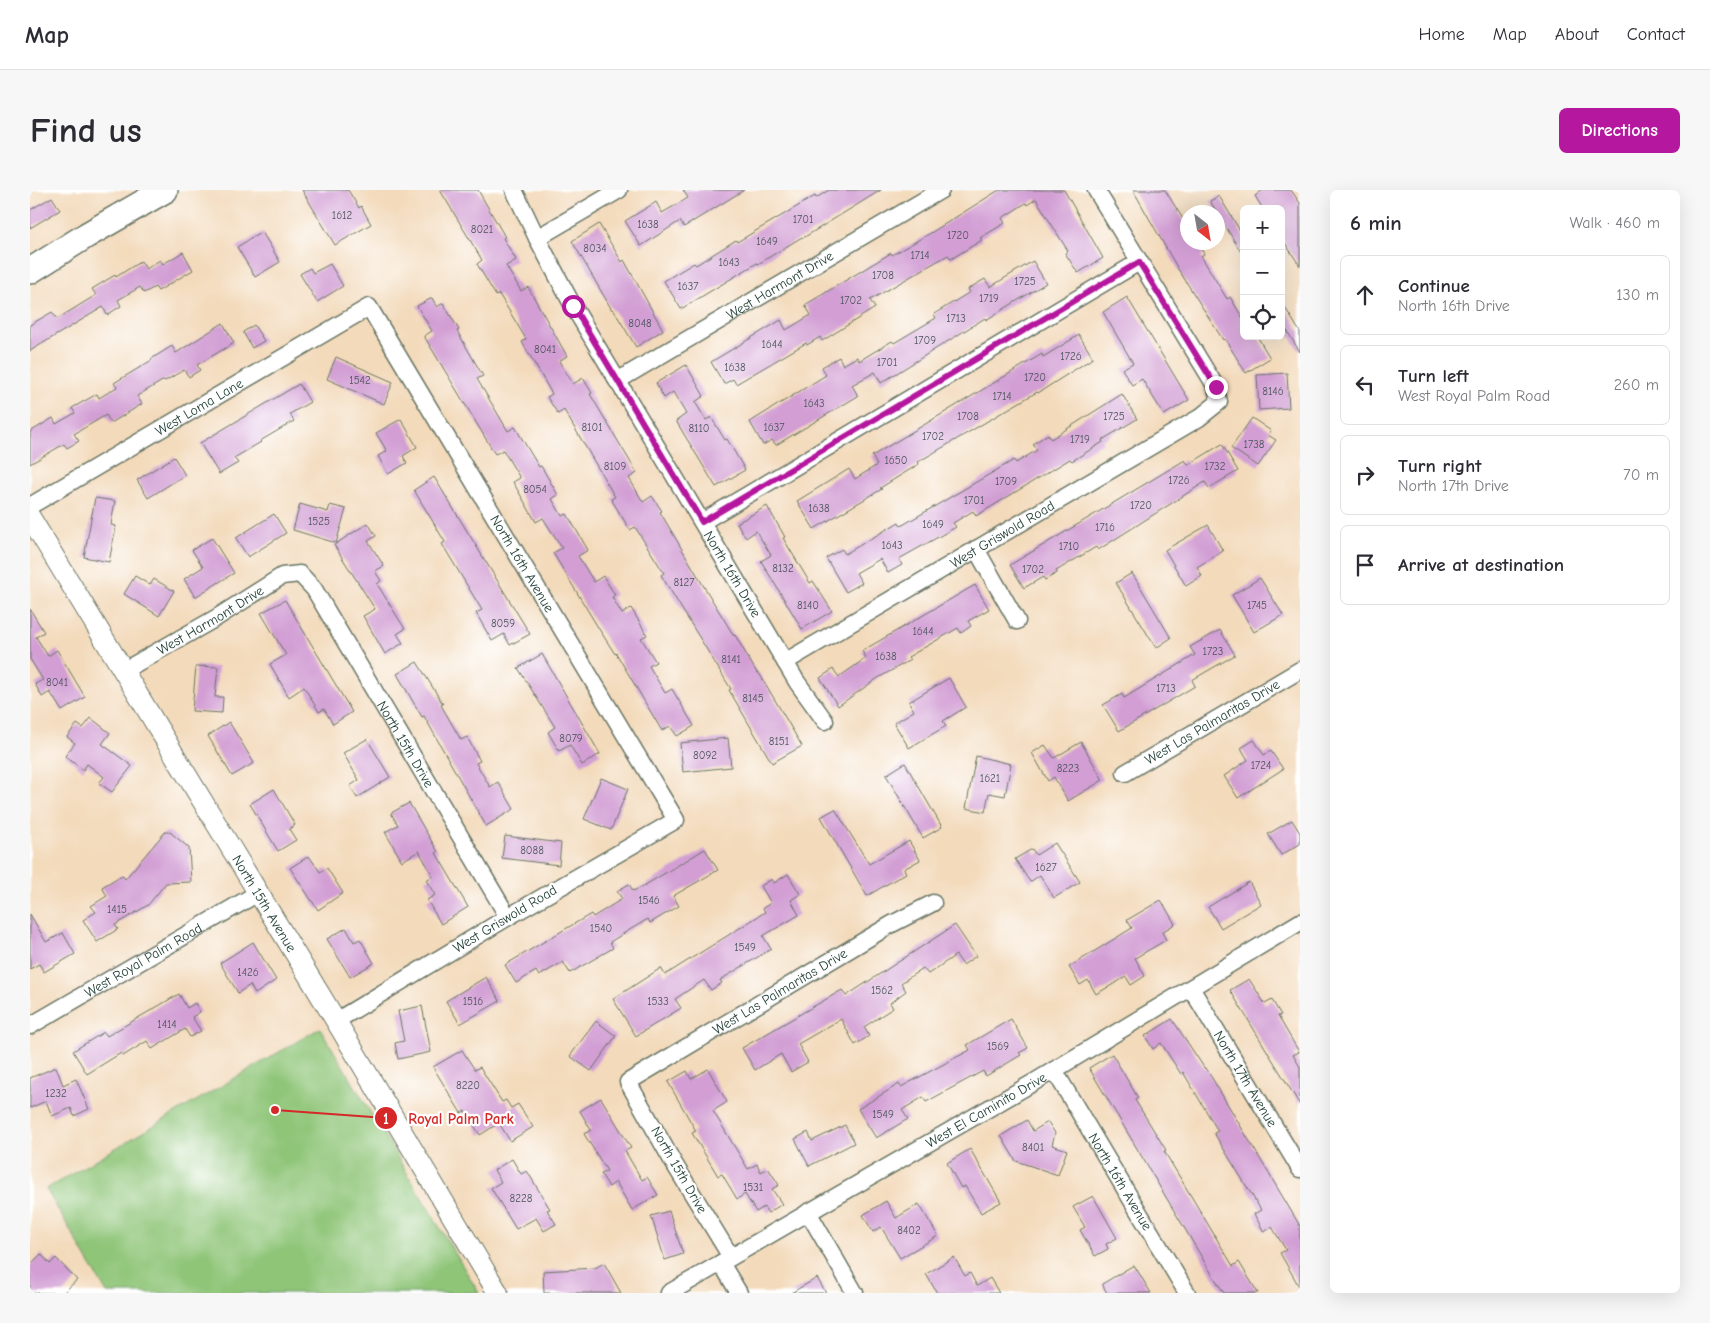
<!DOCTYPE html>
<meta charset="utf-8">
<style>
:root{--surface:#fff;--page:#f7f7f7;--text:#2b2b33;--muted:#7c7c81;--line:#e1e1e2;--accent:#b5179e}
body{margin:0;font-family:"Comic Neue",sans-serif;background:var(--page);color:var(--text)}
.controls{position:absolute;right:15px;top:15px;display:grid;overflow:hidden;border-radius:8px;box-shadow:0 5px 20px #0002}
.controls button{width:45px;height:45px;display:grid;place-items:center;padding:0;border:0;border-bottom:1px solid var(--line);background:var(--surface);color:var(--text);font:25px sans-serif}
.compass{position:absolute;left:1150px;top:15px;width:45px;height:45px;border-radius:50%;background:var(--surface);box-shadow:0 5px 20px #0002;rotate:149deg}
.stop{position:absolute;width:15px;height:15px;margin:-11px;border:4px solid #b5179e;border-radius:50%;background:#fff}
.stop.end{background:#b5179e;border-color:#fff;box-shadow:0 1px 5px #0008}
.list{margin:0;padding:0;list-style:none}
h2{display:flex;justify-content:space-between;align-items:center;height:65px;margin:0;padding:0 20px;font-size:21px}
h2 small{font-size:16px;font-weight:400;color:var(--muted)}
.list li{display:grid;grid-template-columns:32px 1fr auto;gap:15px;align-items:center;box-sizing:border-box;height:80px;margin:0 10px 10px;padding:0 10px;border:1px solid var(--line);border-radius:8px}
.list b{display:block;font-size:19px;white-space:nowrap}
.list p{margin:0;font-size:16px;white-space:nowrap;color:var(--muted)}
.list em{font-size:16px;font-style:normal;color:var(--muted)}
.icon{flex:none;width:28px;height:28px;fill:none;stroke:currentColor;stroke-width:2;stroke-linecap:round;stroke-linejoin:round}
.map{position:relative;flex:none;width:1270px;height:1103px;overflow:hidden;border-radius:8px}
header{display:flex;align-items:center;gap:30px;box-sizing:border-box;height:70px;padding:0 25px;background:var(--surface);border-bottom:1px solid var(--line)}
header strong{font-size:24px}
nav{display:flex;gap:28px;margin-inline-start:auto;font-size:18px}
.intro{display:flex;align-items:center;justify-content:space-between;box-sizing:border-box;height:120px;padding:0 30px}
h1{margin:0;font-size:35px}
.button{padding:12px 22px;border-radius:8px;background:var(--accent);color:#fff;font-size:18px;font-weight:700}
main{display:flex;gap:30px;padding:0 30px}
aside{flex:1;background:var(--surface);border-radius:8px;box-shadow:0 5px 20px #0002}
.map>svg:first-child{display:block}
</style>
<header>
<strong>Map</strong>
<nav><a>Home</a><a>Map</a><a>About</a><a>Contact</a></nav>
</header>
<div class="intro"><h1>Find us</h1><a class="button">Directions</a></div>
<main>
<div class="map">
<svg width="1270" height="1103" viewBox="0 0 1270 1103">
<rect width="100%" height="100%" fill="#fff"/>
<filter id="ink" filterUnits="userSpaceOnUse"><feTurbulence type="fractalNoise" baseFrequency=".02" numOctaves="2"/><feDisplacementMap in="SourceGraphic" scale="10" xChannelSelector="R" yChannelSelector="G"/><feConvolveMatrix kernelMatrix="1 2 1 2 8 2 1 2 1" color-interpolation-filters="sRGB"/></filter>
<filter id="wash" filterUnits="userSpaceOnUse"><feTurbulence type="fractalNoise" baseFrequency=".0096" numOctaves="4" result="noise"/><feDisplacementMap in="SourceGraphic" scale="20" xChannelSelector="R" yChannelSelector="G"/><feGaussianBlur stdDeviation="1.12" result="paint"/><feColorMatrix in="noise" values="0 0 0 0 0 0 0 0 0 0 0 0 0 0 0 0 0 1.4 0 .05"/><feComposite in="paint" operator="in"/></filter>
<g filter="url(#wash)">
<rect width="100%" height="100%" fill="#f3dabb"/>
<!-- green -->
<path fill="#8ec577" stroke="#568156" d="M290 838 449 1103H77L16 999Z"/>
<g id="blocks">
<!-- building -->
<path fill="#d29ed4" d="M272 0H318L329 18 331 16 341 34 305 55Z
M410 0H448L475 47 473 48 486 70 476 76 491 101 498 97 537 166 529 171 543 194 553 188 562 203 560 204 607 283 599 288 613 312 622 306 632 321 630 322 676 400 704 446 705 445 727 483H729L772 556 742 573 699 500 701 499 631 385 634 383 605 337 600 340 581 309 585 307 534 220 528 224 517 207 522 204 492 152 496 149 469 104 466 106 447 74 452 70Z
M653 0H714L654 37 650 31 611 56 595 31 626 12 632 23 658 8Z
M799 0H851L773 48 772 47 728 74 727 73 651 119 634 91 664 73 666 75 706 50 707 52 785 6 786 8Z
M969 0H1034L1073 68 1048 83 1035 63 1038 61 1006 9 997 15 996 13 972 28 975 33 950 48 952 50 921 69 918 65 840 110 845 118 792 151 790 147 777 155 776 153 706 194 703 189 694 194 681 172 751 130 756 140 781 125 775 115 861 63 862 65 899 44Z
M1103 0H1135L1158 37V52H1167L1174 64 1171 66 1197 109 1200 107 1214 130V146H1227L1240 168 1216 183 1195 149 1193 150 1148 79Z
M1233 0H1261L1270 13V76L1251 47V19H1233L1225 6Z
M1189 6 1214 47V67L1180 11Z
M22 7 30 20 0 38V20Z
M569 34 592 72 594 70 633 140 606 157 583 119 582 120 542 51Z
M232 42 250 72 225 87 207 57Z
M153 62 163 80 128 101 125 97 114 103 110 97 88 110 91 116 77 125 73 117 0 161V135L22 122 27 129 66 105 62 99 85 85 86 87 111 71 116 79 130 70 133 74Z
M1003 71 1016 93 956 130 955 128 851 193 845 182 822 195 828 206 746 255 742 250 733 255 720 232 796 185 792 177 809 167 813 175 827 167 829 171 862 151 864 153 906 128 904 124 940 102 938 99 955 89 960 97Z
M300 74 313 96 287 112 270 84 280 78 283 83Z
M1097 107 1159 210 1134 225 1112 189 1102 195 1092 179 1103 173 1073 122Z
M402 108 407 117 413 113 429 140 427 141 453 186 447 189 478 241 485 237 509 277 511 276 528 305 522 309 532 326 537 324 558 360 548 366 564 392 573 386 585 405 582 407 592 424 601 418 617 445 611 448 626 472 619 476 635 503 642 499 664 536 647 546 640 536 632 541 586 463 585 464 569 439 523 363 532 358 513 328 506 332 483 292 490 288 473 260 465 264 394 146 402 141 387 116Z
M1251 111 1270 142V162L1251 131Z
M193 133 204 153 167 175 170 180 159 187 154 180 135 191 134 190 107 206 112 214 81 233 76 225 44 244 49 251 37 258 34 254 0 274V242L23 228 26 234 45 223 42 218 67 204 69 208 87 197 84 193 122 170 121 169 142 156 146 163Z
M224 135 234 151 222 158 213 142Z
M1049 145 1063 168 1008 203 1007 202 888 272 889 274 850 298 852 299 784 339 767 311 819 279 825 289 847 275 842 266 1012 164 1013 167Z
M306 167 363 192 354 214 297 189Z
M656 175 674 206 665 212 676 230 681 227 695 250 697 249 715 280 686 297 646 231 656 224 643 202 634 208 626 193Z
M1257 183 1259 218 1229 220 1227 185Z
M269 194 280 212 260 224 264 231 230 251 231 252 204 268 208 273 189 284 170 253Z
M1092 204 1107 229 1072 250 1073 252 1042 271 1040 269 946 326 943 321 923 333 926 337 869 369 872 375 858 383 850 369 826 383 832 393 816 402 796 368 812 359 815 364 869 332 871 336 984 270 986 273 1007 260 1003 254 1018 244 1021 249Z
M1222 228 1241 241 1238 245 1246 250 1228 276 1201 258Z
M371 229 387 257 373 266 377 273 358 284 348 266 357 261 346 243Z
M1192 254 1208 281 1179 298 1175 292 1068 360 1066 357 1026 381 1027 383 1015 390 1013 387 994 398 980 375 1155 270 1158 275Z
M144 267 155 285 118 308 107 290Z
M404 287 500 444 480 455 474 444 462 451 446 423 452 420 412 354 415 352 384 300Z
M65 308 85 311 81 335 86 336 79 372 54 367Z
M270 314 298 322 300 315 316 319 306 353 263 340Z
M737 316 755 347 753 348 780 393 783 391 802 421 772 439 731 371 741 365 726 341 716 348 707 333Z
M244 324 256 343 218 367 206 348Z
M338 333 346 346 338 351 354 376 345 381 351 391 347 394 375 439 367 444 373 453 355 464 333 426 345 419 304 355Z
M1178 335 1193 361 1167 377 1172 386 1156 396 1135 360Z
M182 348 204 383 165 407 154 389 173 377 162 360Z
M1102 383 1141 448 1126 458 1086 393Z
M105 386 120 395 124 389 144 401 129 426 94 404Z
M1230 388 1253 425 1224 442 1202 405Z
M945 395 959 419 938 431 941 436 931 443 928 438 878 467 880 470 848 488 808 516 790 488 803 479 809 487 836 468 832 461Z
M255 410 322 522 303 534 294 519 289 522 274 497 259 507 240 474 256 465 231 423Z
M0 419 14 442 6 447 18 466 27 460 55 507 32 521 20 502 12 507 5 494 13 490 0 469Z
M1190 440 1205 465 1162 490 1165 496 1089 541 1073 515 1092 504 1094 508 1165 465 1160 457Z
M512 464 570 564 552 575 540 555 529 561 518 542 525 537 488 478Z
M387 472 413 514 411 515 431 550 437 547 450 571 446 573 460 597 468 592 484 619 456 636 394 526 392 527 367 484Z
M166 476 188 477 185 507H193L192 523 162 521Z
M919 488 936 517 913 531 916 536 879 558 864 533 884 521 879 512Z
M61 528 80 543 72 554 102 576 82 602 69 593 74 587 57 574 53 580 35 566 45 553 37 547 47 534 53 538Z
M199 532 224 573 202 586 178 546Z
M698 548 701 577 653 582 650 553Z
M337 549 360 587 327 608 320 596 329 590 313 563Z
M1224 550 1234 565 1241 561 1253 579 1208 608 1194 586 1218 570 1211 558Z
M1051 552 1073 590 1038 611 1024 587 1018 591 1002 563 1015 555 1024 568Z
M946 566 981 574 975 606 959 603 955 622 936 618Z
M875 573 912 637 893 648 856 585Z
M571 588 598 599 581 640 554 629Z
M244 599 265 635 259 639 266 650 248 661 220 614Z
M379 613 408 662 406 663 438 717 411 734 397 710 405 705 396 690 403 686 389 661 372 671 355 642 368 635 361 623Z
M805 619 839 674 879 651 890 670 874 679 876 683 837 706 791 627Z
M1262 630 1270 643V654L1251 665 1238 644Z
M135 642H140L159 658 161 692 136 693 118 715 85 735 88 739 67 752 53 730 66 722 61 716 77 706 72 697 92 685 95 689Z
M475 646 531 653 529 675 472 668Z
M1025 653 1050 692 1024 708 1010 685 1000 692 985 669 1002 659 1006 665Z
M675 659 688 680 643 706 649 716 620 733 618 729 596 742 580 752 583 758 540 783 533 772 509 786 506 781 486 793 475 775 537 738 561 724 563 727 592 709 587 701 599 694 603 701 612 697Z
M279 666 290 682 297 678 313 703 288 720 260 678Z
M758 684 770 704 761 710 769 725 733 746 741 759 690 790 692 793 681 800 674 790 645 809 651 818 606 846 583 809 631 778 635 785 735 722 733 718 741 713 731 696 742 689 744 693Z
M1219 692 1231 714 1191 738 1178 717Z
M1131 710 1145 734 1132 742 1136 750 1105 768 1115 786 1101 795 1096 787 1066 804 1058 790 1050 795 1039 777 1102 738 1097 730Z
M0 724 16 752 33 743 45 764 14 782 9 774 0 779Z
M925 735 946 766 933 775 926 765 898 784 893 778 871 793 876 801 860 813 863 818 834 837 839 846 825 855 811 829 768 854 778 872 761 882 751 864 725 880 712 858 812 800 816 806Z
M316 738 324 752 330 749 344 773 320 787 297 749Z
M223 752 246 790 225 804 220 795 208 803 190 773Z
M456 787 470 811 430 834 416 811Z
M1219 789 1235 814 1242 810 1251 825 1248 826 1269 862 1263 865 1270 877V915L1200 800Z
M149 804 157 818 165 813 170 822 162 827 171 841 160 847 155 839 122 859 117 851 93 866 91 863 57 884 43 861 74 842 77 846Z
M392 816 401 862 368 869 365 853 374 851 368 821Z
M981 829 998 858 989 863 991 865 956 886 953 881 896 912 893 907 872 920 878 929 846 948 828 919 869 894 871 897 940 860 937 855Z
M1142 829 1175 879 1176 878 1270 1036V1098L1250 1063 1256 1060 1242 1037 1234 1042 1224 1024 1231 1020 1184 943 1188 941 1153 882 1151 884 1131 853 1123 859 1115 846Z
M566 831 586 846 561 881 540 866Z
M432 860 445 880 450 877 472 912 476 910 481 918 488 914 503 937 480 951 469 933 450 945 435 921 431 923 403 877Z
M1082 864 1108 908 1105 910 1136 960 1134 961 1203 1076 1209 1072 1228 1103H1194L1177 1076 1059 878Z
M26 877 33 895 46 889 59 919 44 926 41 918 22 926 16 911 0 918V888Z
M678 879 697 912 683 921 718 979 727 974 731 982 738 978 749 995 742 999 752 1014 738 1023 734 1017 726 1022 715 1004 707 1009 692 984 688 986 662 943 666 941 638 892 657 881 661 889Z
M571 908 601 958 595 961 612 990 617 987 628 1005 602 1020 586 992 579 997 571 984 577 981 554 944 561 940 550 921Z
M997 930 1003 941 1018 932 1025 943 1022 955 1037 960 1028 985 986 971 971 946Z
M815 935 824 953 779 976 765 949 778 942 782 951Z
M940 959 971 1012 951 1023 935 996 931 998 917 973Z
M482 969 491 984 497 981 520 1019 517 1020 526 1034 514 1041 506 1028 486 1039 461 998 471 992 464 980Z
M1063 1006 1087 1048 1076 1054 1078 1059 1065 1066 1050 1040 1055 1037 1043 1017Z
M856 1011 866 1028 889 1014 908 1046 870 1068 851 1037 843 1042 833 1025Z
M639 1021 653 1064 635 1070 621 1026Z
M11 1064 20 1074 26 1068 47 1090 33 1103H0V1075Z
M924 1067 935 1086 940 1083 947 1096 960 1088 969 1103H907L896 1084Z
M574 1073 591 1103H514L513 1081 565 1078Z
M1104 1075 1121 1103H1077L1072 1094Z
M787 1088 796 1103H761Z"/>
</g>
</g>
<g filter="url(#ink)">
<use href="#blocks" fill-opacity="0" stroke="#697463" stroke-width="1"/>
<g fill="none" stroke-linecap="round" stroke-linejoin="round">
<defs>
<g id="minor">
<path id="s1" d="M484 0 507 48 543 116 767 492 795 531"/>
<path d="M507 48 589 0"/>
<path id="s2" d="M587 191 911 0"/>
<path id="s3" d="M0 316 339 117 646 630 478 727 306 831"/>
<path d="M672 332 1109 72"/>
<path d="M946 359 987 431"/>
<path id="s4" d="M755 472 1169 228 1189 212 1186 197 1066 0"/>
<path id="s5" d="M93 481 186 428 252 386 270 384 284 399 478 727"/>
<path id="s6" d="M1095 583 1270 480"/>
<path id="s7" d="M1161 798 1270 979"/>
<path id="s8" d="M0 836 228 703"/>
<path id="s9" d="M1024 880 1157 1103"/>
<path d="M778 1022 825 1103"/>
<path id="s10" d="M701 1067 643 972 598 892 862 734 903 713"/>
<path d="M691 1073 709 1103"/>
<path id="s11" d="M639 1103 1006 891 1270 732"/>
</g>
<g id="tertiary">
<path id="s12" d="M0 327 306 831 468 1103"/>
</g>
<path id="primary" d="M0 81 57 45 135 0"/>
</defs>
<!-- minor casing -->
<use href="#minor" stroke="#697463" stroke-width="19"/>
<!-- tertiary casing -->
<use href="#tertiary" stroke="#697463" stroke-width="22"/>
<!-- primary casing -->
<use href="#primary" stroke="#697463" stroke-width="28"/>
<!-- minor -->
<use href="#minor" stroke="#fff" stroke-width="16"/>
<!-- tertiary -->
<use href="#tertiary" stroke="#fff" stroke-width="20"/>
<!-- primary -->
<use href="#primary" stroke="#fff" stroke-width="25"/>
</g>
</g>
<g fill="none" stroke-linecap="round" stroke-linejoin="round" filter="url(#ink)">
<!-- route -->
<path stroke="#b5179e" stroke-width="6" d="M543 116 672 332 1109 72 1186 197"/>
</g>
<g text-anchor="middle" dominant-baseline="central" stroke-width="4.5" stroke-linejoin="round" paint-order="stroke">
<!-- number labels -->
<g font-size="11" fill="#4c555c">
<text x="312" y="25">1612</text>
<text x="773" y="29">1701</text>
<text x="618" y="34">1638</text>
<text x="452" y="39">8021</text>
<text x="928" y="45">1720</text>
<text x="737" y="51">1649</text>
<text x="565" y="58">8034</text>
<text x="890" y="65">1714</text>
<text x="699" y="72">1643</text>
<text x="853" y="85">1708</text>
<text x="995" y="91">1725</text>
<text x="658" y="96">1637</text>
<text x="959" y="108">1719</text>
<text x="821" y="110">1702</text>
<text x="926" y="128">1713</text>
<text x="610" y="133">8048</text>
<text x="895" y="150">1709</text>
<text x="742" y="154">1644</text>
<text x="515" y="159">8041</text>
<text x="1041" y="166">1726</text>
<text x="857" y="172">1701</text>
<text x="705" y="177">1638</text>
<text x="1005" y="187">1720</text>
<text x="330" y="190">1542</text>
<text x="1243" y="201">8146</text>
<text x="972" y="206">1714</text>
<text x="784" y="213">1643</text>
<text x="938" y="226">1708</text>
<text x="1084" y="226">1725</text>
<text x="562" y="237">8101</text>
<text x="744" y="237">1637</text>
<text x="669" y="238">8110</text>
<text x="903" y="246">1702</text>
<text x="1050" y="249">1719</text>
<text x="1224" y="254">1738</text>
<text x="866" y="270">1650</text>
<text x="585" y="276">8109</text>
<text x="1185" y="276">1732</text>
<text x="1149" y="290">1726</text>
<text x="976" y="291">1709</text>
<text x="505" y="299">8054</text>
<text x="944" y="310">1701</text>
<text x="1111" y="315">1720</text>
<text x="789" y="318">1638</text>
<text x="289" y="331">1525</text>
<text x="903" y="334">1649</text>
<text x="1075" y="337">1716</text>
<text x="862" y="355">1643</text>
<text x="1039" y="356">1710</text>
<text x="753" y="378">8132</text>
<text x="1003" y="379">1702</text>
<text x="654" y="392">8127</text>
<text x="778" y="415">8140</text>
<text x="1227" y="415">1745</text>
<text x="473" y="433">8059</text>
<text x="893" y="441">1644</text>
<text x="1183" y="461">1723</text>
<text x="856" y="466">1638</text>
<text x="701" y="469">8141</text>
<text x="27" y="492">8041</text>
<text x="1136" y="498">1713</text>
<text x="723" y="508">8145</text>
<text x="541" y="548">8079</text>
<text x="749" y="551">8151</text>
<text x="675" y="565">8092</text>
<text x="1231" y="575">1724</text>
<text x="1038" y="578">8223</text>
<text x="960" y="588">1621</text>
<text x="502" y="660">8088</text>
<text x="1016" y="677">1627</text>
<text x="619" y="710">1546</text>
<text x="87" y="719">1415</text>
<text x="571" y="738">1540</text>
<text x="715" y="757">1549</text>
<text x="218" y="782">1426</text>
<text x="852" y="800">1562</text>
<text x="443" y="811">1516</text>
<text x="628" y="811">1533</text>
<text x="137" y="834">1414</text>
<text x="968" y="856">1569</text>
<text x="438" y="895">8220</text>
<text x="26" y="903">1232</text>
<text x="853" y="924">1549</text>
<text x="1003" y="957">8401</text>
<text x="723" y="997">1531</text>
<text x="491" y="1008">8228</text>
<text x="879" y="1040">8402</text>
</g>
<!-- street labels -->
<g font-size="14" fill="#1f3d34" stroke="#fff">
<text stroke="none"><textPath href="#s2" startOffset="189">West Harmont Drive</textPath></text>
<text stroke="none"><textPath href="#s3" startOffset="196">West Loma Lane</textPath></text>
<text stroke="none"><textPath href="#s4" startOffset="252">West Griswold Road</textPath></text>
<text stroke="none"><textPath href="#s3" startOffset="692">North 16th Avenue</textPath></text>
<text stroke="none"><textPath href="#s1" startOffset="442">North 16th Drive</textPath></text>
<text stroke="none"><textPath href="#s5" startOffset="101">West Harmont Drive</textPath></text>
<text stroke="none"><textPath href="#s6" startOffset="101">West Las Palmaritas Drive</textPath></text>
<text stroke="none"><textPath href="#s5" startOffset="404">North 15th Drive</textPath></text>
<text stroke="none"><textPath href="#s12" startOffset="452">North 15th Avenue</textPath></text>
<text transform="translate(475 729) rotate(-31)">West Griswold Road</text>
<text stroke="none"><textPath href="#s8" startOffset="131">West Royal Palm Road</textPath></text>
<text stroke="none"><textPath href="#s10" startOffset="380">West Las Palmaritas Drive</textPath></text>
<text stroke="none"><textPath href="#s7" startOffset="106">North 17th Avenue</textPath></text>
<text stroke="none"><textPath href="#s11" startOffset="366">West El Caminito Drive</textPath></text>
<text transform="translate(649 980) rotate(60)">North 15th Drive</text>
<text stroke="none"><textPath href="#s9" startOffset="130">North 16th Avenue</textPath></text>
</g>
</g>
<!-- callouts -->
<path fill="none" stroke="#d62828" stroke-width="2" d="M245 920L356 928"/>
<g fill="#d62828" stroke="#fff" stroke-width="2">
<circle cx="245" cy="920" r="5"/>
<circle cx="356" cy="928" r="12"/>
</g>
<g font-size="15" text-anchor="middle" font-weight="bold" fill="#fff">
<text x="356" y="934">1</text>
</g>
<g font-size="15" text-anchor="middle" font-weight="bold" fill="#d62828" stroke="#fff" stroke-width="4.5" stroke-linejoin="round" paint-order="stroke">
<text x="431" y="934">Royal Palm Park</text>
</g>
</svg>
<div class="controls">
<button>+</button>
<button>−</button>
<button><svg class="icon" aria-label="locate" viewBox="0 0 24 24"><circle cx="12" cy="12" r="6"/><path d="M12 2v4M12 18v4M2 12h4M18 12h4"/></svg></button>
</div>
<svg class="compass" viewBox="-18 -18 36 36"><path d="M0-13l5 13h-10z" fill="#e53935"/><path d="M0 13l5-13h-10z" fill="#7c7c81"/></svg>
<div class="stop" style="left:543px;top:116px"></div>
<div class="stop end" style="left:1186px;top:197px"></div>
</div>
<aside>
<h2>6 min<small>Walk · 460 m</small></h2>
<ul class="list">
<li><svg class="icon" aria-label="ahead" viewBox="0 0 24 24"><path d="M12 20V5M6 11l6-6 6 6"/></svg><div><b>Continue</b><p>North 16th Drive</p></div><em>130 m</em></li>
<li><svg class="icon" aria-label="left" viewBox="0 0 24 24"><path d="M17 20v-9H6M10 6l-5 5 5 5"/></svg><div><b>Turn left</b><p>West Royal Palm Road</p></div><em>260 m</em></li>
<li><svg class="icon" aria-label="right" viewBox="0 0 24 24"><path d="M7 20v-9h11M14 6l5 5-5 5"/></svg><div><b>Turn right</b><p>North 17th Drive</p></div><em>70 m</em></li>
<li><svg class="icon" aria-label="arrive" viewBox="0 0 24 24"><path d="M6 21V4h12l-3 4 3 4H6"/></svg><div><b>Arrive at destination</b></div></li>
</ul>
</aside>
</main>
